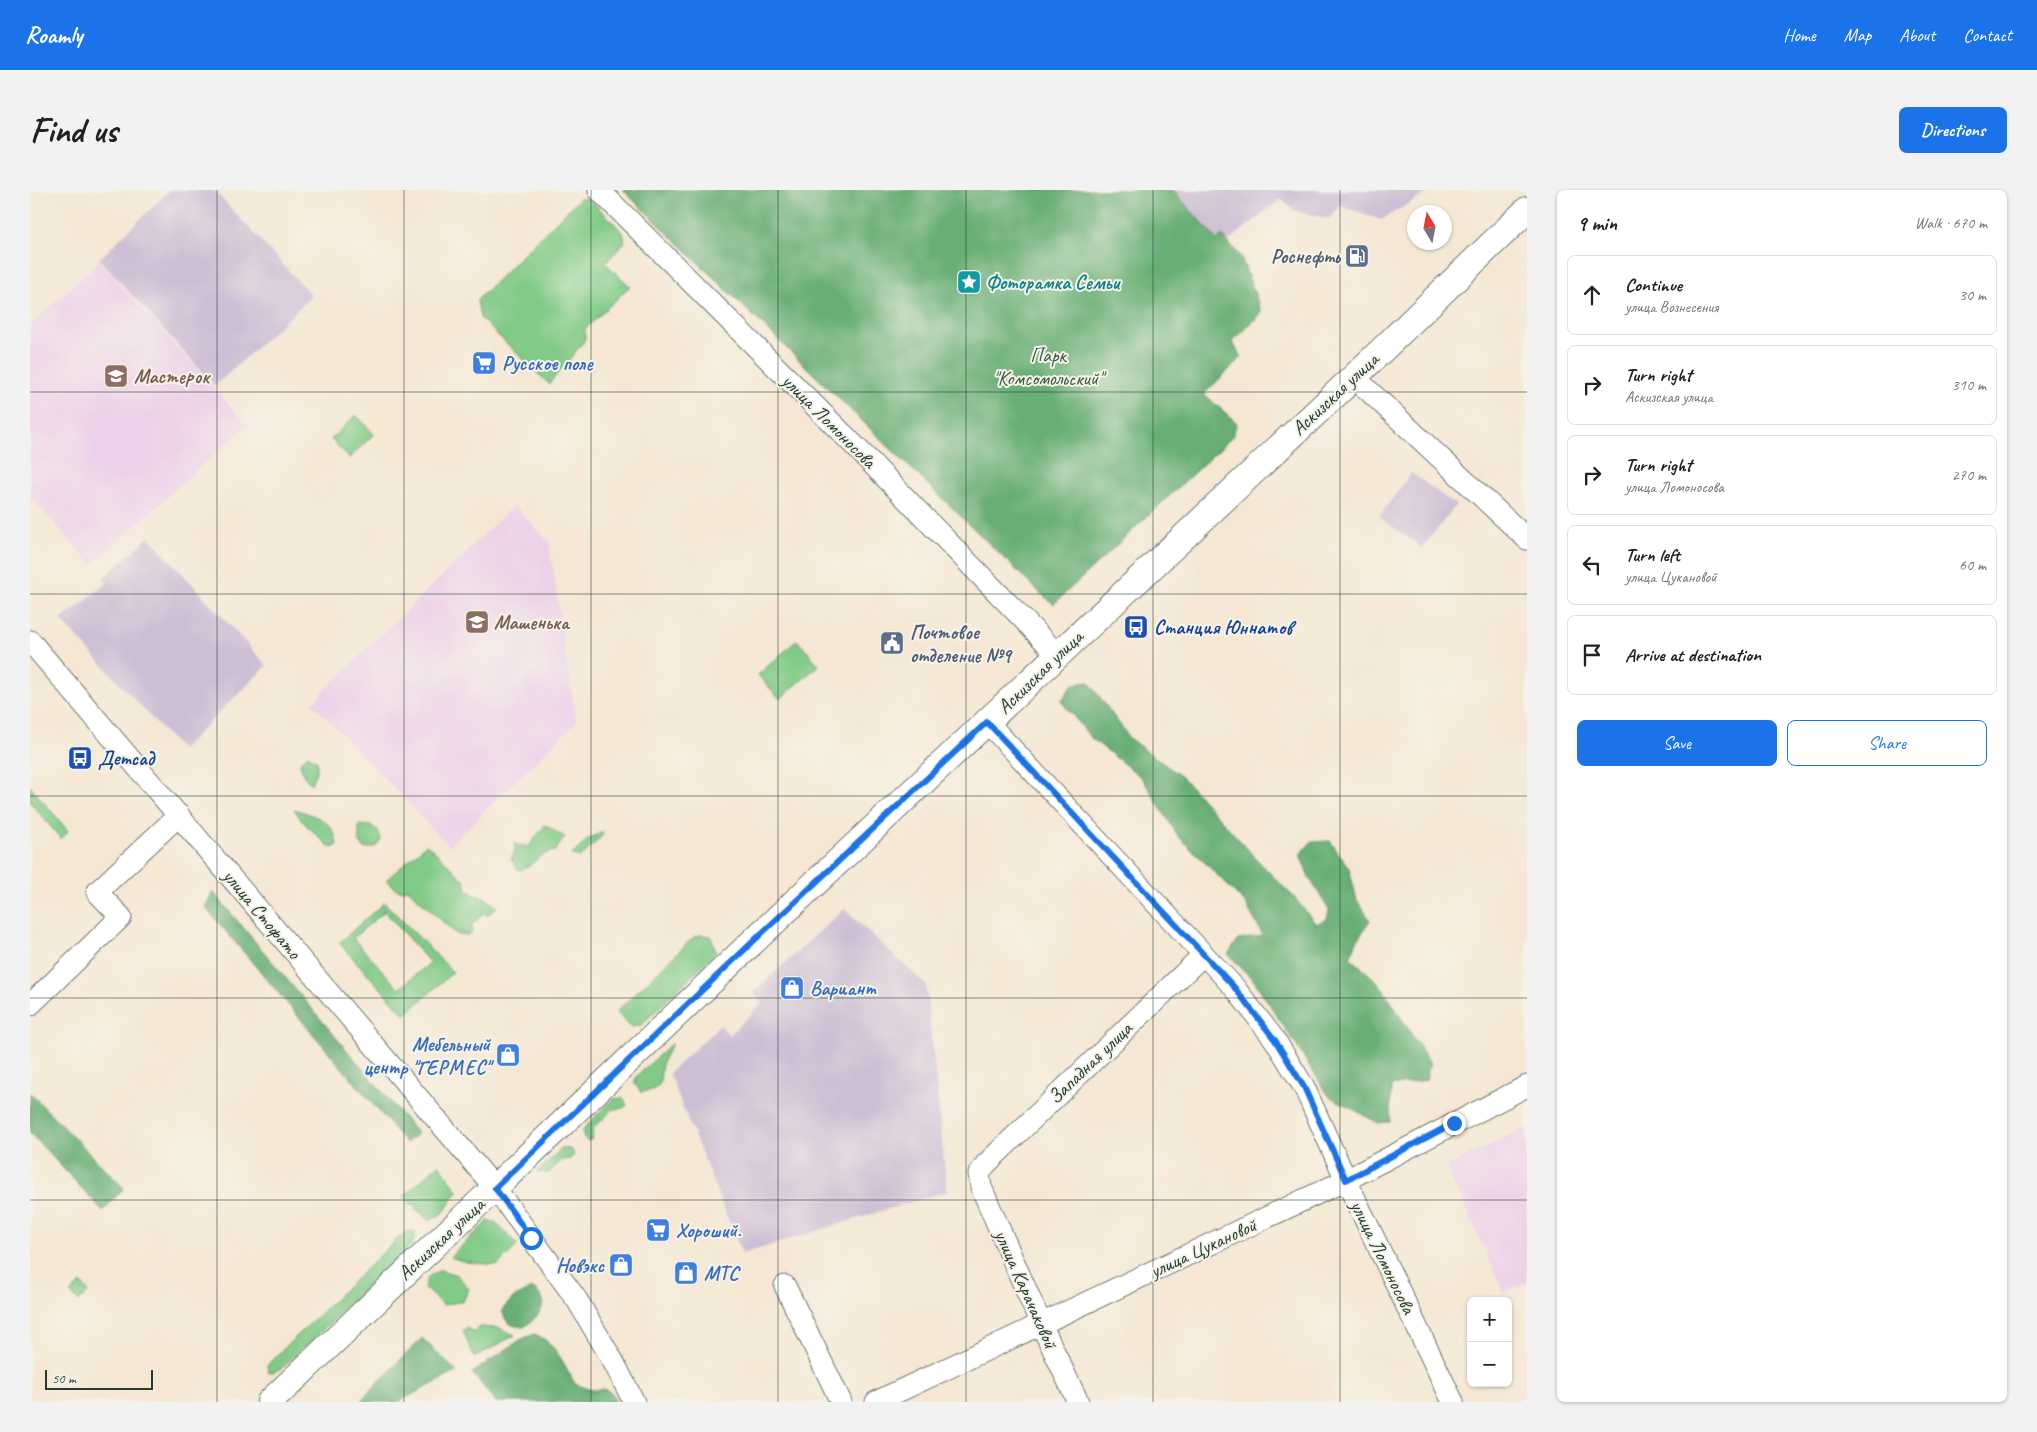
<!DOCTYPE html>
<meta charset="utf-8">
<style>
:root{--surface:#fff;--page:#f2f2f2;--text:#202124;--muted:#757577;--line:#e0e0e0;--accent:#1a73e8}
body{margin:0;font-family:Caveat,sans-serif;background:var(--page);color:var(--text)}
.controls{position:absolute;right:15px;bottom:15px;display:grid;overflow:hidden;border-radius:8px;box-shadow:0 1px 4px #0004}
.controls button{width:45px;height:45px;display:grid;place-items:center;padding:0;border:0;border-bottom:1px solid var(--line);background:var(--surface);color:var(--text);font:25px sans-serif}
.compass{position:absolute;left:1377px;top:15px;width:45px;height:45px;border-radius:50%;background:var(--surface);box-shadow:0 1px 4px #0004;rotate:350deg}
.scale{position:absolute;left:15px;bottom:12px;width:108px;box-sizing:border-box;padding-left:5px;border:2px solid #1f3d34;border-top:0;font-size:14px;line-height:18px;white-space:nowrap;color:#1f3d34;-webkit-text-stroke:4px #f7f3e8;paint-order:stroke}
.stop{position:absolute;width:15px;height:15px;margin:-11px;border:4px solid #1a73e8;border-radius:50%;background:#fff}
.stop.end{background:#1a73e8;border-color:#fff;box-shadow:0 1px 5px #0008}
.list{margin:0;padding:0;list-style:none}
h2{display:flex;justify-content:space-between;align-items:center;height:65px;margin:0;padding:0 20px;font-size:21px}
h2 small{font-size:16px;font-weight:400;color:var(--muted)}
.list li{display:grid;grid-template-columns:32px 1fr auto;gap:15px;align-items:center;box-sizing:border-box;height:80px;margin:0 10px 10px;padding:0 10px;border:1px solid var(--line);border-radius:8px}
.list b{display:block;font-size:19px;white-space:nowrap}
.list p{margin:0;font-size:16px;white-space:nowrap;color:var(--muted)}
.list em{font-size:16px;font-style:normal;color:var(--muted)}
.actions{display:flex;gap:10px;padding:15px 20px}
.actions a{flex:1;padding:11px 0;border:1px solid var(--accent);border-radius:8px;text-align:center;font-size:18px;color:var(--accent)}
.actions .main{background:var(--accent);color:#fff}
.icon{flex:none;width:28px;height:28px;fill:none;stroke:currentColor;stroke-width:2;stroke-linecap:round;stroke-linejoin:round}
.map{position:relative;flex:none;width:1497px;height:1212px;overflow:hidden;border-radius:8px}
header{display:flex;align-items:center;gap:30px;box-sizing:border-box;height:70px;padding:0 25px;background:var(--accent);color:#fff}
header strong{font-size:24px}
nav{display:flex;gap:28px;margin-inline-start:auto;font-size:18px}
.intro{display:flex;align-items:center;justify-content:space-between;box-sizing:border-box;height:120px;padding:0 30px}
h1{margin:0;font-size:35px}
.button{padding:12px 22px;border-radius:8px;background:var(--accent);color:#fff;font-size:18px;font-weight:700}
main{display:flex;gap:30px;padding:0 30px}
aside{flex:1;background:var(--surface);border-radius:8px;box-shadow:0 1px 4px #0004}
.map>svg:first-child{display:block}
</style>
<header>
<strong>Roamly</strong>
<nav><a>Home</a><a>Map</a><a>About</a><a>Contact</a></nav>
</header>
<div class="intro"><h1>Find us</h1><a class="button">Directions</a></div>
<main>
<div class="map">
<svg width="1497" height="1212" viewBox="0 0 1497 1212">
<rect width="100%" height="100%" fill="#f7f3e8"/>
<filter id="ink" filterUnits="userSpaceOnUse"><feTurbulence type="fractalNoise" baseFrequency=".02" numOctaves="2"/><feDisplacementMap in="SourceGraphic" scale="10" xChannelSelector="R" yChannelSelector="G"/><feConvolveMatrix kernelMatrix="1 2 1 2 8 2 1 2 1" color-interpolation-filters="sRGB"/></filter>
<filter id="wash" filterUnits="userSpaceOnUse"><feTurbulence type="fractalNoise" baseFrequency=".0096" numOctaves="4" result="noise"/><feDisplacementMap in="SourceGraphic" scale="20" xChannelSelector="R" yChannelSelector="G"/><feGaussianBlur stdDeviation="1.12" result="paint"/><feColorMatrix in="noise" values="0 0 0 0 0 0 0 0 0 0 0 0 0 0 0 0 0 1.4 0 .05"/><feComposite in="paint" operator="in"/></filter>
<g filter="url(#wash)">
<rect width="100%" height="100%" fill="#f5e7d3"/>
<!-- built -->
<path fill="#edd0e9" d="M69 71 217 235 62 375 0 306V136Z
M484 315 519 352 546 532 419 656 282 513Z
M1497 937V1092L1474 1102 1416 977Z"/>
<!-- industrial -->
<path fill="#ccbed4" d="M140 0H184L282 106 185 196 69 69Z
M1143 0H1402L1351 30 1311 16 1299 29 1263 20 1251 9 1199 51 1193 46 1187 50Z
M1381 283 1426 315 1392 358 1349 327Z
M119 347 237 476 151 560 31 430 77 393 74 388Z
M814 719 896 795 917 1001 712 1064 639 883 690 835 699 845 733 813 723 803Z"/>
<!-- green -->
<path fill="#81ca87" stroke="#50845e" d="M550 8 561 10 593 42 595 52 575 73 600 96 555 139V150L519 194 450 128 447 110Z
M326 225 344 244 319 268 301 249Z
M767 450 789 475 750 509 728 485Z
M278 565 287 571V579L281 594 273 585 270 572Z
M0 596 38 641 31 649 0 612Z
M264 619C286 626 306 631 307 656L301 658 272 631Z
M329 635 340 636 348 640 351 649C347 657 343 659 334 658L329 651Z
M515 635C523 638 527 644 535 647L525 661C504 665 506 677 488 680L481 669 485 661 484 654 498 657Z
M572 642 574 644 551 667 542 665 557 650Z
M397 654 434 690 437 699 444 705 454 707 467 717 457 726 454 723 441 736 443 740 439 745H429L425 743 376 697 374 700H368L356 690Z
M354 712 423 782 375 825 309 753 349 717 354 722 323 748 369 799 400 773 350 716Z
M671 745 681 746 686 762 611 835 602 837 586 822 664 747Z
M642 853C640 859 635 865 633 871 627 890 638 899 611 902L604 893 607 886Z
M593 908 597 915 594 918 583 919 563 938 562 949 558 951 553 947V939L583 909Z
M535 958 542 960 544 965 540 969 532 970 519 983 507 982 531 959Z
M409 974 428 1001 414 1022 399 1031 373 1007Z
M458 1031 465 1032 488 1055 468 1075 436 1072 420 1067Z
M383 1041 386 1045 381 1056 251 1179 243 1182H238L237 1175 365 1051 375 1042Z
M410 1080 427 1085 439 1099 433 1111 413 1115 394 1098 398 1087Z
M51 1093 59 1102 49 1111 40 1103Z
M449 1137 469 1138 485 1145 444 1168 433 1140 437 1138 445 1143Z"/>
<!-- forest -->
<path fill="#68ae74" stroke="#447654" d="M593 0H1143L1187 50 1193 46 1211 67 1232 123 1202 152 1212 167 1174 204 1207 233 1202 247 1024 414 1008 401Z
M1059 492 1100 549 1152 587 1232 675 1263 706 1286 734 1297 729 1299 720 1279 687 1270 665 1281 652 1300 651 1319 678 1327 710 1340 730 1327 751 1320 767 1349 793 1400 873 1396 890 1361 896 1360 932 1348 933 1299 906 1225 792 1198 764 1208 750 1233 746 1216 714 1148 646 1112 588 1061 548 1031 511 1043 494Z
M183 702 388 944 376 953 175 717Z
M0 903 94 998 73 1021 0 943Z
M501 1098C524 1110 509 1127 494 1137 480 1136 476 1134 472 1120L482 1109Z
M504 1144C523 1149 536 1177 545 1194L562 1200 574 1199 582 1203 586 1212H466L442 1183 490 1150Z
M392 1148 427 1182 367 1212H329Z"/>
</g>
<g filter="url(#ink)">
<g fill="none" stroke-linecap="round" stroke-linejoin="round">
<defs>
<path id="minor" d="M569 0 819 250 1027 464
M1324 187 1497 349
M0 451 465 998 547 1110 583 1171 604 1212
M957 532 1204 797 1245 850 1274 897 1316 990 1423 1212
M0 815 91 727 67 702 149 625
M755 1096 811 1212
M846 1212 1316 990 1497 896
M1048 1212 1011 1134 951 997 949 984 956 974 1173 765"/>
<path id="major" d="M240 1212 732 743 1324 187 1497 20"/>
</defs>
<!-- minor casing -->
<use href="#minor" stroke="#6a786c" stroke-width="23"/>
<!-- major casing -->
<use href="#major" stroke="#6a786c" stroke-width="28"/>
<!-- minor -->
<use href="#minor" stroke="#fff" stroke-width="21"/>
<!-- major -->
<use href="#major" stroke="#fff" stroke-width="26"/>
</g>
</g>
<g fill="none" stroke-linecap="round" stroke-linejoin="round" filter="url(#ink)">
<!-- route -->
<path stroke="#1a73e8" stroke-width="6" d="M501 1048 465 998 732 743 957 532 1204 797 1245 850 1274 897 1316 990 1424 933"/>
</g>
<!-- grid -->
<path fill="none" stroke="#1f3d34" stroke-width="1" stroke-opacity="0.55" d="M187 0V1212M374 0V1212M561 0V1212M748 0V1212M936 0V1212M1123 0V1212M1310 0V1212M0 202H1497M0 404H1497M0 606H1497M0 808H1497M0 1010H1497"/>
<!-- icons -->
<defs>
<symbol id="fuel-square" viewBox="-11 -11 22 22"><rect x="-9" y="-9" width="18" height="18" rx="4" fill="#5c6f8a" stroke="#f7f3e8"/><path d="M-5.5-6h7V0h2V4h1.3V-2.5L3-4.5l.8-.8L6-3V5H2.5V1h-1V6h-7ZM-4.2-4.7v3.2H.2V-4.7Z" fill="#fff"/></symbol>
<symbol id="sight-square" viewBox="-11 -11 22 22"><rect x="-9" y="-9" width="18" height="18" rx="4" fill="#0f9aa8" stroke="#f7f3e8"/><path d="M0-6L1.8-2.2L6-1.7L2.9 1.2L3.7 5.4L0 3.3L-3.7 5.4L-2.9 1.2L-6-1.7L-1.8-2.2Z" fill="#fff"/></symbol>
<symbol id="supermarket-square" viewBox="-11 -11 22 22"><rect x="-9" y="-9" width="18" height="18" rx="4" fill="#3f7fe0" stroke="#f7f3e8"/><path d="M-6-5.5h2.5l.6 2H6L4.5 2H-2.5L-4.4-4H-6ZM-1.5 3.2a1.3 1.3 0 1 0 .1 0ZM3 3.2a1.3 1.3 0 1 0 .1 0Z" fill="#fff"/></symbol>
<symbol id="school-square" viewBox="-11 -11 22 22"><rect x="-9" y="-9" width="18" height="18" rx="4" fill="#8d6e63" stroke="#f7f3e8"/><path d="M0-5L7-2L0 1L-7-2ZM-4 1L0 2.5L4 1V4Q0 6-4 4Z" fill="#fff"/></symbol>
<symbol id="bus-square" viewBox="-11 -11 22 22"><rect x="-9" y="-9" width="18" height="18" rx="4" fill="#1a4fb4" stroke="#f7f3e8"/><path d="M-5-6H5V4H4V6H2V4H-2V6H-4V4H-5ZM-3.5-4V0h7V-4ZM-3.5 1.2v1.5H-2V1.2ZM2 1.2v1.5H3.5V1.2Z" fill="#fff"/></symbol>
<symbol id="civic-square" viewBox="-11 -11 22 22"><rect x="-9" y="-9" width="18" height="18" rx="4" fill="#5c6f8a" stroke="#f7f3e8"/><path d="M-.6-6.5H3V-4.5H.6V-3L4-1V1h2V6H-6V1h2V-1L-.6-3ZM-1.2 2.5V6h2.4V2.5Z" fill="#fff"/></symbol>
<symbol id="shop-square" viewBox="-11 -11 22 22"><rect x="-9" y="-9" width="18" height="18" rx="4" fill="#3f7fe0" stroke="#f7f3e8"/><path d="M-5-2.5h2.3a2.7 3.5 0 0 1 5.4 0H5L5.5 6h-11ZM-1.5-2.5h3a1.5 2.3 0 0 0-3 0Z" fill="#fff"/></symbol>
</defs>
<g fill-rule="evenodd">
<use href="#fuel-square" x="1313" y="52" width="28" height="28"/>
<use href="#sight-square" x="925" y="78" width="28" height="28"/>
<use href="#supermarket-square" x="440" y="159" width="28" height="28"/>
<use href="#school-square" x="72" y="172" width="28" height="28"/>
<use href="#school-square" x="433" y="418" width="28" height="28"/>
<use href="#bus-square" x="1092" y="423" width="28" height="28"/>
<use href="#civic-square" x="848" y="439" width="28" height="28"/>
<use href="#bus-square" x="36" y="554" width="28" height="28"/>
<use href="#shop-square" x="748" y="784" width="28" height="28"/>
<use href="#shop-square" x="464" y="851" width="28" height="28"/>
<use href="#supermarket-square" x="614" y="1026" width="28" height="28"/>
<use href="#shop-square" x="577" y="1061" width="28" height="28"/>
<use href="#shop-square" x="642" y="1069" width="28" height="28"/>
</g>
<g text-anchor="middle" dominant-baseline="central" stroke-width="4" stroke-linejoin="round" paint-order="stroke">
<!-- service labels -->
<g font-size="20" font-weight="bold" fill="#4e5e75" stroke="#f7f3e8" text-anchor="end">
<text x="1310" y="66">Роснефть</text>
<text x="880" y="442" text-anchor="start">Почтовое<tspan x="880" dy="23">отделение №9</tspan></text>
</g>
<!-- culture labels -->
<g font-size="20" font-weight="bold" fill="#0d838f" stroke="#f7f3e8" text-anchor="start">
<text x="956" y="92">Фоторамка Семьи</text>
</g>
<!-- park labels -->
<g font-size="20" fill="#335945" stroke="#f7f3e8">
<text x="1018" y="165">Парк<tspan x="1018" dy="23">"Комсомольский"</tspan></text>
</g>
<!-- shop labels -->
<g font-size="20" font-weight="bold" fill="#366cbe" stroke="#f7f3e8" text-anchor="start">
<text x="472" y="173">Русское поле</text>
<text x="780" y="798">Вариант</text>
<text x="460" y="854" text-anchor="end">Мебельный<tspan x="460" dy="23">центр "ГЕРМЕС"</tspan></text>
<text x="646" y="1040">Хороший.</text>
<text x="574" y="1075" text-anchor="end">Новэкс</text>
<text x="674" y="1083">МТС</text>
</g>
<!-- education labels -->
<g font-size="20" font-weight="bold" fill="#785e54" stroke="#f7f3e8" text-anchor="start">
<text x="104" y="186">Мастерок</text>
<text x="464" y="432">Машенька</text>
</g>
<!-- street labels -->
<g font-size="20" fill="#1f3d34" stroke="#f7f3e8">
<text transform="translate(1305 204) rotate(-43)">Аскизская улица</text>
<text transform="translate(799 231) rotate(45)">улица Ломоносова</text>
<text transform="translate(1010 482) rotate(-44)">Аскизская улица</text>
<text transform="translate(232 724) rotate(50)">улица Стофато</text>
<text transform="translate(1060 873) rotate(-44)">Западная улица</text>
<text transform="translate(411 1049) rotate(-43)">Аскизская улица</text>
<text transform="translate(1173 1058) rotate(-25)">улица Цукановой</text>
<text transform="translate(1353 1067) rotate(64)">улица Ломоносова</text>
<text transform="translate(996 1099) rotate(66)">улица Карачаковой</text>
</g>
<!-- transit labels -->
<g font-size="20" font-weight="bold" fill="#164399" stroke="#f7f3e8" text-anchor="start">
<text x="1124" y="437">Станция Юннатов</text>
<text x="68" y="568">Детсад</text>
</g>
</g>
</svg>
<div class="controls">
<button>+</button>
<button>−</button>
</div>
<svg class="compass" viewBox="-18 -18 36 36"><path d="M0-13l5 13h-10z" fill="#e53935"/><path d="M0 13l5-13h-10z" fill="#757577"/></svg>
<div class="scale">50 m</div>
<div class="stop" style="left:501px;top:1048px"></div>
<div class="stop end" style="left:1424px;top:933px"></div>
</div>
<aside>
<h2>9 min<small>Walk · 670 m</small></h2>
<ul class="list">
<li><svg class="icon" aria-label="ahead" viewBox="0 0 24 24"><path d="M12 20V5M6 11l6-6 6 6"/></svg><div><b>Continue</b><p>улица Вознесения</p></div><em>30 m</em></li>
<li><svg class="icon" aria-label="right" viewBox="0 0 24 24"><path d="M7 20v-9h11M14 6l5 5-5 5"/></svg><div><b>Turn right</b><p>Аскизская улица</p></div><em>310 m</em></li>
<li><svg class="icon" aria-label="right" viewBox="0 0 24 24"><path d="M7 20v-9h11M14 6l5 5-5 5"/></svg><div><b>Turn right</b><p>улица Ломоносова</p></div><em>270 m</em></li>
<li><svg class="icon" aria-label="left" viewBox="0 0 24 24"><path d="M17 20v-9H6M10 6l-5 5 5 5"/></svg><div><b>Turn left</b><p>улица Цукановой</p></div><em>60 m</em></li>
<li><svg class="icon" aria-label="arrive" viewBox="0 0 24 24"><path d="M6 21V4h12l-3 4 3 4H6"/></svg><div><b>Arrive at destination</b></div></li>
</ul>
<div class="actions"><a class="main">Save</a><a>Share</a></div>
</aside>
</main>
